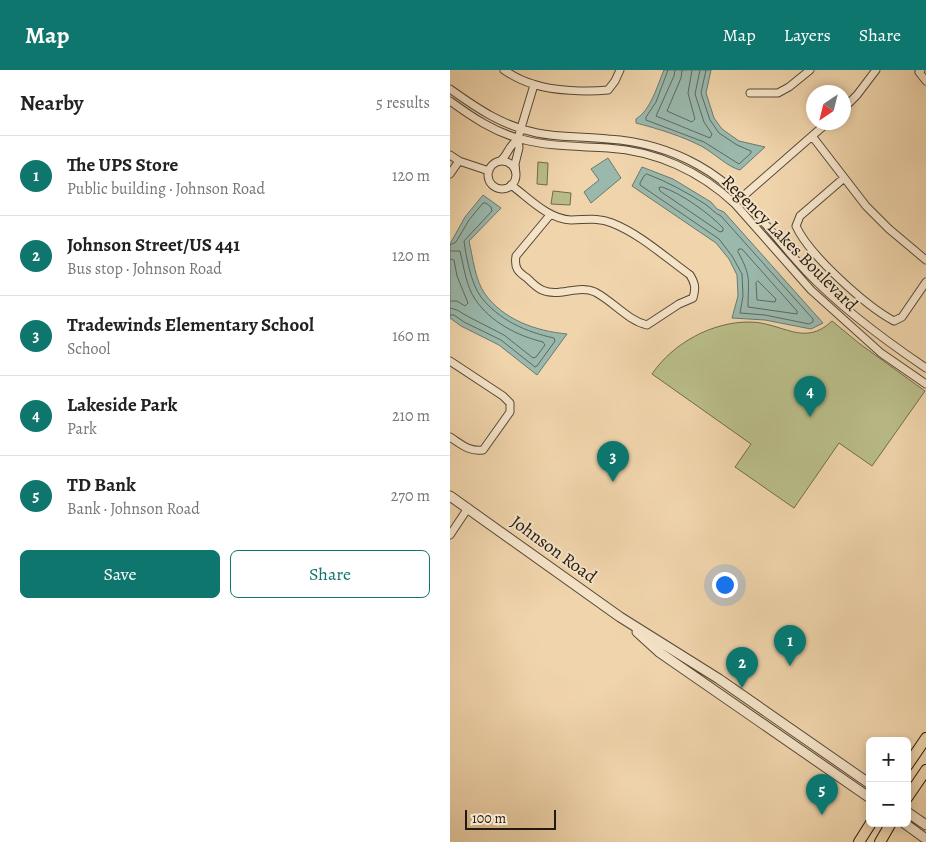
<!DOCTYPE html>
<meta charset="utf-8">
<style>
:root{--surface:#fff;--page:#f6f6f6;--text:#222;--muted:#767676;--line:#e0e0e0;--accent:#0f766e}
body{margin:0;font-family:Alegreya,serif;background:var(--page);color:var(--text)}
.controls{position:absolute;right:15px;bottom:15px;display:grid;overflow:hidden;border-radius:8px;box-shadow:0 2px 8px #0003}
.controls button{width:45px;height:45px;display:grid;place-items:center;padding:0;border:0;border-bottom:1px solid var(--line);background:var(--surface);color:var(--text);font:25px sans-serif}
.compass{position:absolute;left:356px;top:15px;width:45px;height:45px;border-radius:50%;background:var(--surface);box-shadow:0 2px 8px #0003;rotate:215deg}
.scale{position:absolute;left:15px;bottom:12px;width:91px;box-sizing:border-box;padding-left:5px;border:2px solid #221a11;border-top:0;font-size:14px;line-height:18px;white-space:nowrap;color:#221a11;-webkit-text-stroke:4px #f5e3c8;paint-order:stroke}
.you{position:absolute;left:274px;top:514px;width:18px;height:18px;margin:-12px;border:4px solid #fff;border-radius:50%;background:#1a73e8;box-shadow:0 0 0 8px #1a73e833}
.badge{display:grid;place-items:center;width:32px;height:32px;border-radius:50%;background:var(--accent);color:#fff;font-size:16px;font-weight:700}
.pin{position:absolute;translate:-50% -41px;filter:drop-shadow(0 1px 2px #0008)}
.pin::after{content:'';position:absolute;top:26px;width:18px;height:15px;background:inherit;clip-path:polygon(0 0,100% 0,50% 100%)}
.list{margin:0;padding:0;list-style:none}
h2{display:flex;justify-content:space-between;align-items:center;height:65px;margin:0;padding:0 20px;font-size:21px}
h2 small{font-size:16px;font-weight:400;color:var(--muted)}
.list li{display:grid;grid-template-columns:32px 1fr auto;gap:15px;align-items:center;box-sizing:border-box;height:80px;padding:0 20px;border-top:1px solid var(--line)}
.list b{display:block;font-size:19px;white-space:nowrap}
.list p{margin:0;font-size:16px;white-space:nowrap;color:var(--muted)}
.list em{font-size:16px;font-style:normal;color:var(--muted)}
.actions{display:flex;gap:10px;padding:15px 20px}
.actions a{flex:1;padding:11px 0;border:1px solid var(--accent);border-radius:8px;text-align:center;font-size:18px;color:var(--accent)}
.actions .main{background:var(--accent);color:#fff}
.map{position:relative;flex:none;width:476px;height:772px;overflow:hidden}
header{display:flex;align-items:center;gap:30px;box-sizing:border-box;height:70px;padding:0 25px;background:var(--accent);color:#fff}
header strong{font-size:24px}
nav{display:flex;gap:28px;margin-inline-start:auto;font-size:18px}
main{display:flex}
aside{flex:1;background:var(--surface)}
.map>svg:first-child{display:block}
</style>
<header>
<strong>Map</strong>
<nav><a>Map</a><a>Layers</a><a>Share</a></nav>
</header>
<main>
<aside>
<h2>Nearby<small>5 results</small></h2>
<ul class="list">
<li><span class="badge">1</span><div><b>The UPS Store</b><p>Public building · Johnson Road</p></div><em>120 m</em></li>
<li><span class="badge">2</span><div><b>Johnson Street/US 441</b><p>Bus stop · Johnson Road</p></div><em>120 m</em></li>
<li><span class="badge">3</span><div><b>Tradewinds Elementary School</b><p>School</p></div><em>160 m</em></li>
<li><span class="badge">4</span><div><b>Lakeside Park</b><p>Park</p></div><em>210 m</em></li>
<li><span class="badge">5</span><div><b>TD Bank</b><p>Bank · Johnson Road</p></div><em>270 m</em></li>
</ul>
<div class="actions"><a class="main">Save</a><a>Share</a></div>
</aside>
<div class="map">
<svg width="476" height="772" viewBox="0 0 476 772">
<rect width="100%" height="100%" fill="#f0d4ab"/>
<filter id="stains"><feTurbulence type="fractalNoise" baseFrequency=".004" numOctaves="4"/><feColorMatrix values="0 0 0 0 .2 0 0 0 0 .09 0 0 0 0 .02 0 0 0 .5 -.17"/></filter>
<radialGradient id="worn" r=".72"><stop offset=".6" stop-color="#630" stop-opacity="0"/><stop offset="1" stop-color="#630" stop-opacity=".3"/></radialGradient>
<!-- green -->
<path fill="#b9bd89" stroke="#6e6c4d" d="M88 92 98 93 97 115 87 114Z
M103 121 121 123 120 135 101 134Z
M382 251 410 274 475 321 422 396 389 373 344 438 285 397 301 374 202 304C223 273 262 252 299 252 332 252 354 278 382 251Z"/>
<!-- water -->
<path fill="#9ab8ac" stroke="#6a796e" d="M214 0H261L256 23 264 48 272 59 289 71 315 77 290 100C278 97 265 84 253 77 232 66 209 59 186 53V49C201 40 207 16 214 0Z
M158 88 171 108 141 133 134 122 149 110 141 99Z
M192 97 223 109 261 132 267 139 274 142 373 253 361 259 315 250 282 248 288 226 287 205 279 189 266 173 182 116Z
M33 125 51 138 19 171C23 188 25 210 35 224 54 250 86 261 117 264L87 305 49 275 11 256 0 248V174L15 147Z"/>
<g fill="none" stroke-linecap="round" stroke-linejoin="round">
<!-- shore -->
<path stroke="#5e695e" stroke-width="1" d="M218 0 206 32 196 47V50L254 72 289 94 301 83V81L287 75 269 63 260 50 251 23 256 0
M225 0 224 6 206 46 260 68 262 64 254 52 245 24 250 0
M232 0 231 8 217 41 242 52 245 49 238 23 242 0
M197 104C218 112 236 122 255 134 261 138 264 143 271 146L363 249V252L359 254 315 245 290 243 293 226 292 204 282 186 269 169 190 115V113L194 106Z
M212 117C231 123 260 144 273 158V161L270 162 210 121 209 118Z
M0 175 6 172 19 150 33 133H36L41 137 42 141 14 171C16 186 21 214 31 227 49 250 76 262 104 268L105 271 87 296 85 297 51 270 14 252 4 245H0
M289 179H292L347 241V244L298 237C298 211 302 207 288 182Z
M0 181H10C14 197 16 216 25 229 40 252 68 266 93 272L95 275 86 287 83 288 54 265 17 246 7 240 0 238
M0 189 4 190 7 206 18 233 15 236 7 231H0
M308 211 326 229 325 232 307 230 306 213Z"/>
<defs>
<path id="minor" d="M54 0C63 6 72 11 83 14 103 21 137 22 158 20L165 11 170 0
M471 0 469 2 476 11
M0 19C28 39 53 56 87 63 111 68 134 66 158 69 190 71 221 80 248 95 295 121 320 163 356 201 391 238 433 269 476 298
M300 23H328L339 17 360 0
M0 31C22 47 44 62 71 69 100 77 128 76 158 78 206 81 250 101 285 134L361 220 431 283 476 314
M393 39 407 25 426 0
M362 66 416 136 439 159 476 190
M0 85 9 91 39 101
M50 91C58 86 58 75 68 70
M38 105a14 14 0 1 1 28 0a14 14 0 1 1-28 0Z
M0 104 9 91
M66 104 65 94 69 78 68 68 84 15
M394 108 350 146 346 156C359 185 416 236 444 251L452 247 476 212
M61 115C79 128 98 149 121 150 136 150 147 147 162 153 190 164 215 187 240 205 245 213 246 218 243 228L229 234 197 255C177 250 164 232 145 222 128 214 109 228 92 220 87 218 81 212 77 208 68 202 64 198 66 186L100 145
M290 129 378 52
M0 291 53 326 60 333V342L33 380C19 382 11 374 0 367
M0 465 18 438"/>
<path id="tertiary" d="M0 426 170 547 269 609 420 714
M187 562 209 582 420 728
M457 742 476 755
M454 753 476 769"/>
<path id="primary" d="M457 696 476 668
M457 728 476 700
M409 772 421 753
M430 772 441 753"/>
</defs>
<!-- minor casing -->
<use href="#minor" stroke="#564838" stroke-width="9"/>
<!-- tertiary casing -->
<use href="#tertiary" stroke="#564838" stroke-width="11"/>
<!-- primary casing -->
<use href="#primary" stroke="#221a11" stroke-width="12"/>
<!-- minor -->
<use href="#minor" stroke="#f5e3c8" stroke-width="7"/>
<!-- tertiary -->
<use href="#tertiary" stroke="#f5e3c8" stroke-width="9"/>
<!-- primary -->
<use href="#primary" stroke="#f0d4ab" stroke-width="10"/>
</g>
<g text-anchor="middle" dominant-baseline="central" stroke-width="4" stroke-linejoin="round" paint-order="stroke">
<!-- street labels -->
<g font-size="18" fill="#221a11" stroke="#f5e3c8">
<text transform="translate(340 173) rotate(45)">Regency Lakes Boulevard</text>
<text transform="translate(104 479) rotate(36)">Johnson Road</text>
</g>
</g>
<rect width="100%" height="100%" filter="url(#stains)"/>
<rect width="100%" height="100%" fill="url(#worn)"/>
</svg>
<div class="controls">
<button>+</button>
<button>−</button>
</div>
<svg class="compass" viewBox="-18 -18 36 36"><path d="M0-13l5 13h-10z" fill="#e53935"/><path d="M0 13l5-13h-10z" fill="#767676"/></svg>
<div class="scale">100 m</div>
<div class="you"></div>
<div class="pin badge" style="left:340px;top:596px">1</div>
<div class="pin badge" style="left:292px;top:618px">2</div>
<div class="pin badge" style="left:163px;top:412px">3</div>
<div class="pin badge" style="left:360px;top:347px">4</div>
<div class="pin badge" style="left:372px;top:745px">5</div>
</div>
</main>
